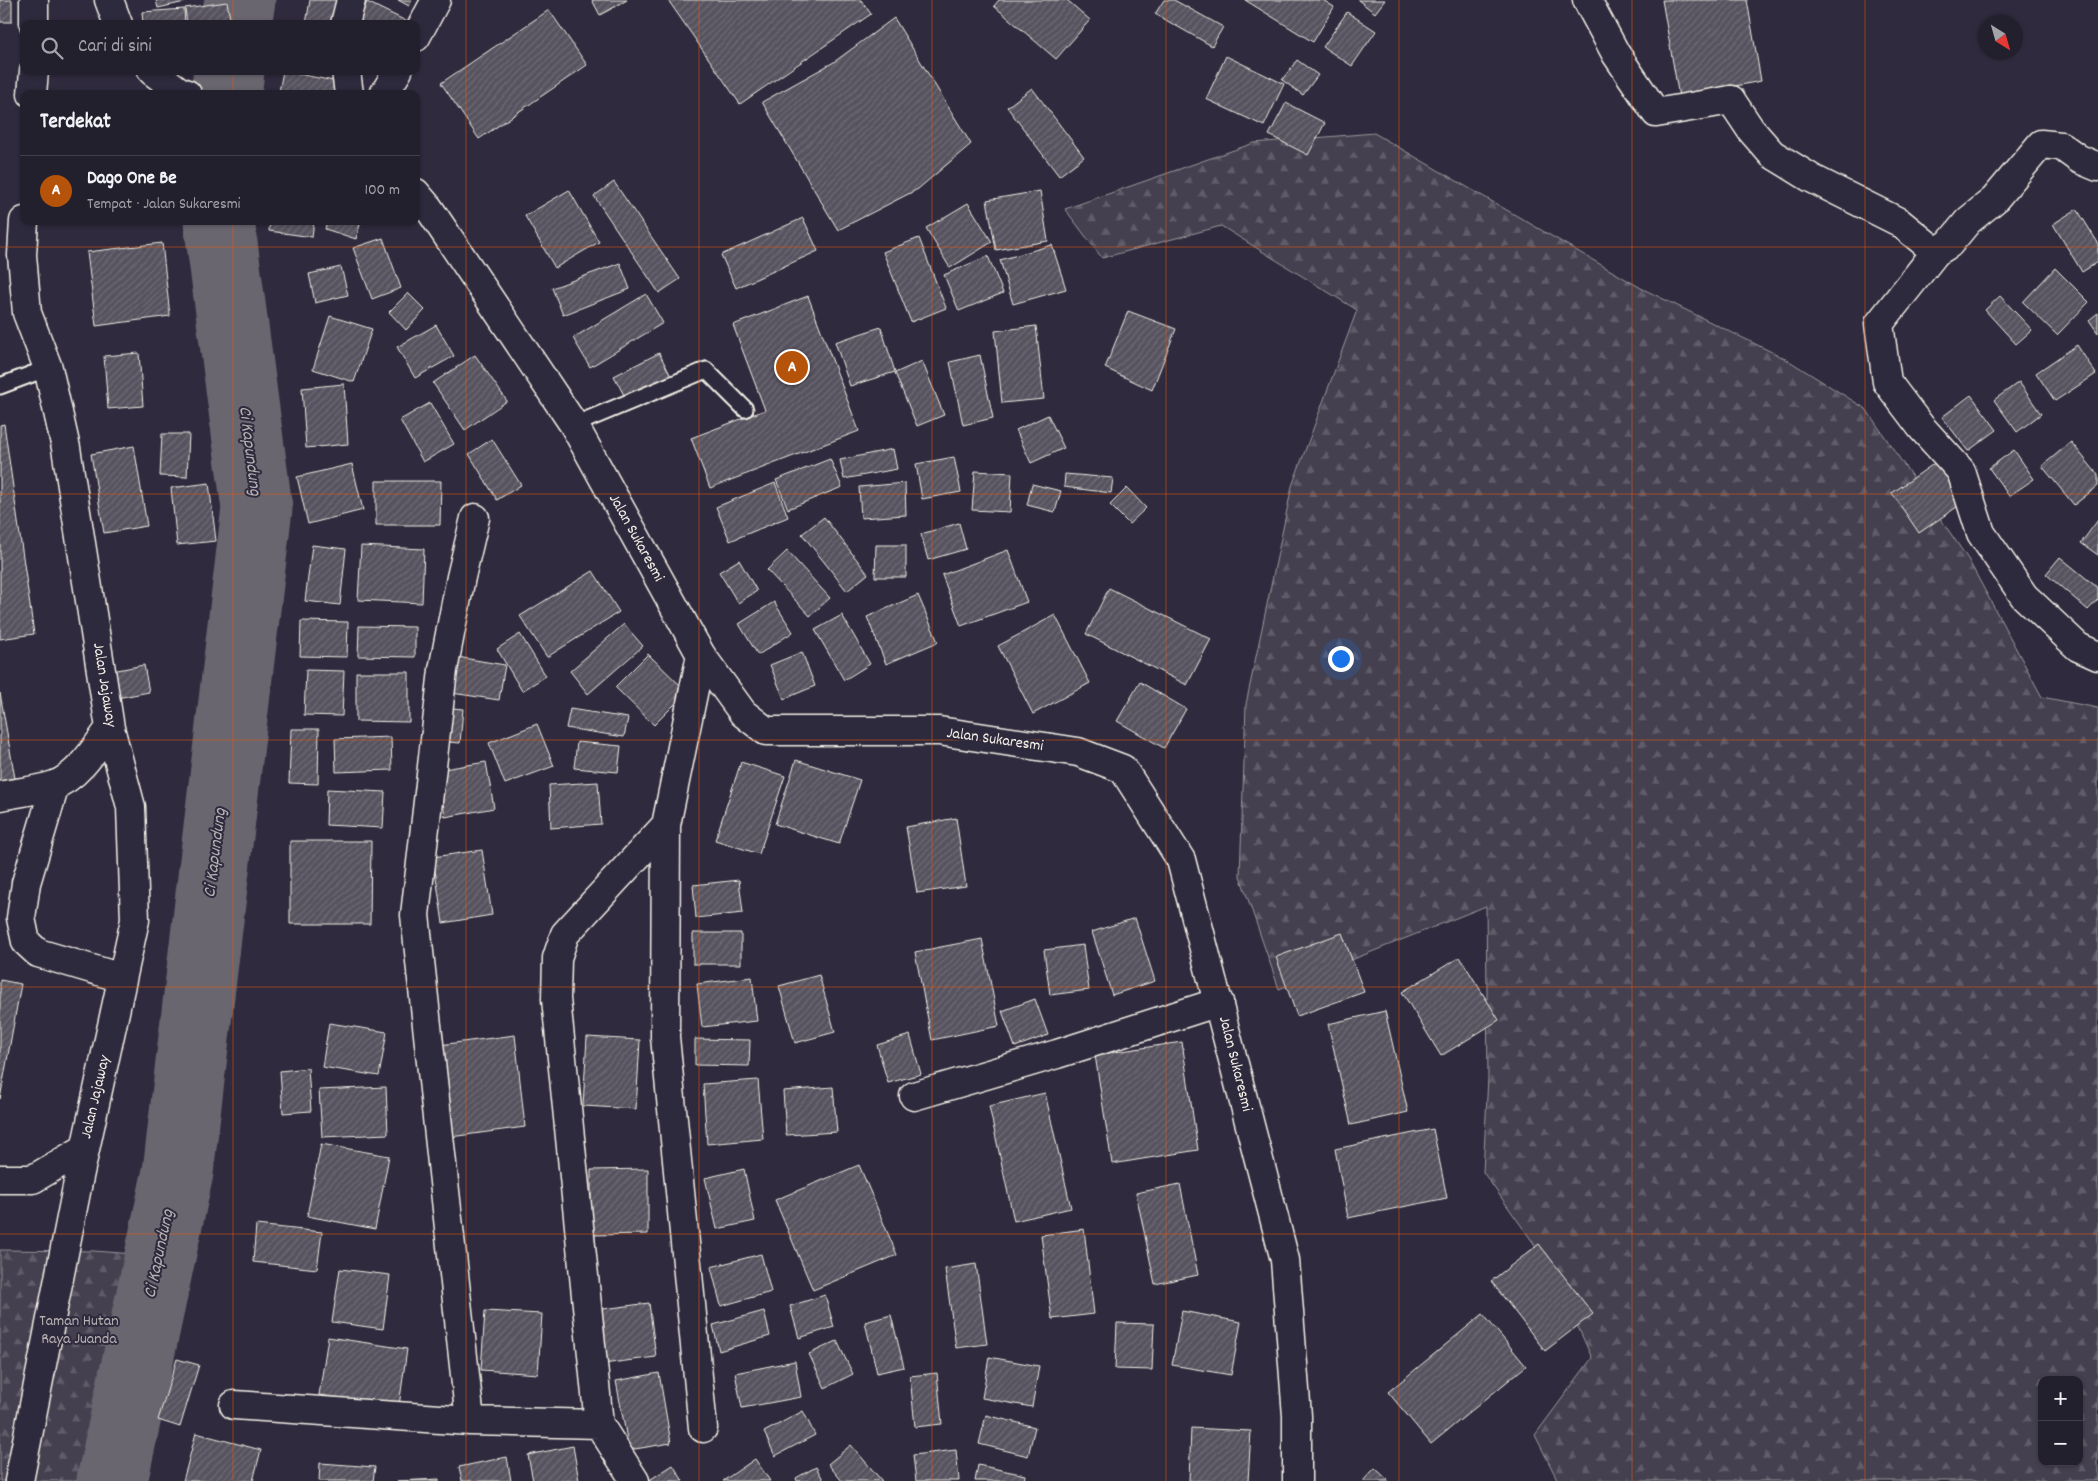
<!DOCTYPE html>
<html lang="id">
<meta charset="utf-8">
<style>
:root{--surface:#23202e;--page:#2b2836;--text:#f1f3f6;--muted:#a3a3aa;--line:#403e4a;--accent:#b45309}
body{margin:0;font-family:Dekko,sans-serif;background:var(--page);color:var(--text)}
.controls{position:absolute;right:15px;bottom:15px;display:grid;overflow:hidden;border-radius:10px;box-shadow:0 1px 4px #0004}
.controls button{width:45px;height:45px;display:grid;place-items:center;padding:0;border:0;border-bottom:1px solid var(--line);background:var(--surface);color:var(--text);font:25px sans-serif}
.compass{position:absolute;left:1978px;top:15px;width:45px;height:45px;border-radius:50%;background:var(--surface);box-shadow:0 1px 4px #0004;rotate:143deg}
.you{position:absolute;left:1340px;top:658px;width:18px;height:18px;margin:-12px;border:4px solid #fff;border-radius:50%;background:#1a73e8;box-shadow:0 0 0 8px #1a73e833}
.badge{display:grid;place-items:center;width:32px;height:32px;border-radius:50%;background:var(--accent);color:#fff;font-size:16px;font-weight:700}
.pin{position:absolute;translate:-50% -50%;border:2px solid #fff;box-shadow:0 1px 5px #0006}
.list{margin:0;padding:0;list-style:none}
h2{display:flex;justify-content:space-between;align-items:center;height:65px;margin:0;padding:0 20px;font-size:21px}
h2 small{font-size:16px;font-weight:400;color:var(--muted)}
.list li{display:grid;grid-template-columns:32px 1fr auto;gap:15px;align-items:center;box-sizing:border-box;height:70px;padding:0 20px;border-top:1px solid var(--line)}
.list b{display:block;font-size:19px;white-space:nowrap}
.list p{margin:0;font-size:16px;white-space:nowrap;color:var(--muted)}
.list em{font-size:16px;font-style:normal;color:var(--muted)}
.icon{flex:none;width:28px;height:28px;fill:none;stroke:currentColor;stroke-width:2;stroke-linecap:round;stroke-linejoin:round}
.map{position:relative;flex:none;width:2098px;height:1481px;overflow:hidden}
.search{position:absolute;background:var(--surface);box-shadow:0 1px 4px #0004;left:20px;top:20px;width:400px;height:55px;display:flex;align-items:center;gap:12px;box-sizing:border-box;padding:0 18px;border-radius:10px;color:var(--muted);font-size:19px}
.panel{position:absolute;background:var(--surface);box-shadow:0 1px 4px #0004;left:20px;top:90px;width:400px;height:135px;border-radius:10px}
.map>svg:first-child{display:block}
</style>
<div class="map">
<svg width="2098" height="1481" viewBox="0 0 2098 1481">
<defs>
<pattern id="forest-firs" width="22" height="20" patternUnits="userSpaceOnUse" patternTransform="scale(1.25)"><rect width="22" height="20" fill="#454050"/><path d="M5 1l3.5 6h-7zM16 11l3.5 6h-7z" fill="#605c69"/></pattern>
<pattern id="building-hatch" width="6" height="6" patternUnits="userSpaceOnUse" patternTransform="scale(1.25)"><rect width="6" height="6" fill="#56525f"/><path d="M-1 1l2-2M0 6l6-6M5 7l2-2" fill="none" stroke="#6f6b76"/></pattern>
</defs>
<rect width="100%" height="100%" fill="#2f2a3d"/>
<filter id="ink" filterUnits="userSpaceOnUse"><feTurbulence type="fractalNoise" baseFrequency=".02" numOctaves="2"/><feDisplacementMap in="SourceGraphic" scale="10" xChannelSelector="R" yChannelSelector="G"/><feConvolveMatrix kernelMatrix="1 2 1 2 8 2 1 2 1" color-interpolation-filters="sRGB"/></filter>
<g filter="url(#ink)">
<!-- forest -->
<path fill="url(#forest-firs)" stroke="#9c989c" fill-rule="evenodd" d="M1374 133 1641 288 1786 359 1866 409 1968 559 2042 697 2098 708V1481H1558L1535 1435 1592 1358 1552 1269 1483 1172 1488 1077 1486 906 1279 989 1240 876 1246 704 1292 486 1357 310 1221 226 1102 258 1065 209 1254 143ZM2042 1380H2079V1462H2042Z
M0 1250 94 1251 186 1258 147 1374 105 1481H0Z"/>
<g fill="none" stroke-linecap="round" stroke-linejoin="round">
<!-- river -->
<path stroke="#6a6670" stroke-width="71" d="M236 24 240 0
M226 94 229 71
M112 1481 178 1172 257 508 219 221"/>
</g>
<!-- building -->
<path fill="url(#building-hatch)" stroke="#f4f1e8" d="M0 0H12V22H0Z
M156 0H185V2L158 8Z
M310 0H339L335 24H306Z
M398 0H412L409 6Z
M592 0H627L600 15Z
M668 0H861L871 14 740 104Z
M999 0H1067L1090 20 1056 59 994 6Z
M1164 0H1174L1223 27 1212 46 1155 14Z
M1245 0H1323L1334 7 1313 42Z
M1358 0H1385L1375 13Z
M1662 0H1747L1761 81 1679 97Z
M227 2 231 24H187L185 8Z
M367 2 406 21 404 24H357Z
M184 9 185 24H143L142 12Z
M549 10 587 65 479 139 441 83Z
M1347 12 1376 31 1352 66 1323 47Z
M894 18 971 144 918 189 838 230 762 102 834 62Z
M1226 56 1284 84 1264 126 1206 99Z
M1297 60 1318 75 1303 95 1282 80Z
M283 71 344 83 341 94H289L279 92Z
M1032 88 1084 157 1059 176 1007 107Z
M1286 103 1325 123 1308 155 1269 135Z
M614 182 680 279 659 293 594 196Z
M569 190 599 242 555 268 525 216Z
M1040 191 1048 241 996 250 987 200Z
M968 203 992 242 950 268 926 228Z
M2077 209 2098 243V262L2082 272 2053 224Z
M803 218 818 251 736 288 721 255Z
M270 221H314L312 237 269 231Z
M327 221H361L356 239 325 229Z
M383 238 401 288 372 299 353 248Z
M919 238 946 308 911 322 883 252Z
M162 243 170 316 96 326 87 252Z
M1052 245 1066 289 1013 304 1000 260Z
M988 256 1003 293 959 311 944 275Z
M620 263 630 289 563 315 552 288Z
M341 267 348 295 315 303 309 274Z
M2055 268 2089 302 2057 335 2023 302Z
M408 293 425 310 406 330 389 312Z
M646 294 663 323 590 367 573 338Z
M808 296 859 431 710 488 691 438 765 410 733 325Z
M2000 296 2032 330 2016 344 1985 310Z
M1128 311 1176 329 1152 390 1105 368Z
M2098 313V333L2089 320Z
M330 316 372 329 354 382 313 369Z
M436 325 454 356 415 378 397 347Z
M1036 326 1044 399 1002 403 995 331Z
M881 327 895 372 850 386 835 342Z
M2077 345 2096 374 2055 401 2036 373Z
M139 353 143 406 108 409 104 356Z
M659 353 671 376 626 399 614 376Z
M475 355 507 401 465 430 433 383Z
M980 355 993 418 963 425 950 362Z
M922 361 944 415 917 426 895 373Z
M2019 382 2041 414 2017 432 1994 400Z
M344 384 348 444 306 448 302 388Z
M1971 395 1997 430 1968 451 1942 417Z
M430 403 454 444 423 462 400 420Z
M1048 415 1064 448 1031 463 1016 430Z
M4 424 34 634 0 639V425Z
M162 434H189L187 477 160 476Z
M492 439 521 485 497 500 469 454Z
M2071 442 2098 475V486L2074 505 2042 466Z
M134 446 147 526 104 533 91 454Z
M893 449 897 469 844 479 840 460Z
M2014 450 2034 479 2009 496 1989 468Z
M954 457 961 492 922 499 916 464Z
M830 459 842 487 788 509 776 480Z
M1939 460 1967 500 1919 533 1892 493Z
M352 464 363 510 308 524 297 477Z
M975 471 1012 473 1010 512 972 510Z
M1065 474 1113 478 1111 493 1064 487Z
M376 481H441L440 525H376Z
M209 483 216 541 177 545 171 488Z
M775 483 788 517 730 541 716 507Z
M905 483 906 515 861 518 859 487Z
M1032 484 1061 491 1055 512 1027 505Z
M1127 488 1146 508 1129 524 1110 505Z
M824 517 868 574 847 591 802 534Z
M2098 520V555L2081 543Z
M959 523 966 549 928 560 921 534Z
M312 545 346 549 340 605 305 601Z
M876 545H906V577H875Z
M361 546 424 549 422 603 358 600Z
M1008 550 1027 602 961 626 942 575Z
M787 551 830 598 810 616 767 570Z
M2060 557 2098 588V599L2088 610 2046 574Z
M739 560 757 591 738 603 719 572Z
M593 571 619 612 547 657 520 616Z
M1109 588 1211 639 1187 685 1086 634Z
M918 595 938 642 886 664 867 617Z
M774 602 793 632 758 655 739 624Z
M842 615 870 664 844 680 815 630Z
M1055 615 1090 683 1033 714 998 646Z
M301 621 348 622 347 657 300 656Z
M624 624 643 646 588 694 570 671Z
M359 626 415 627V657L358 656Z
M520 634 546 676 522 691 497 649Z
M802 652 815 686 784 699 770 665Z
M648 654 687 692 654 725 615 687Z
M451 656 505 665 499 700 445 692Z
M144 665 149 692 117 698 112 671Z
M306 670 344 671 342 716 304 715Z
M356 672H409V722L356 721Z
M1140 682 1186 709 1164 748 1117 721Z
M0 693 16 784 0 787Z
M441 707 463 709 460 743 438 741Z
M570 709 628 718 624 737 566 728Z
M537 724 554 766 505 784 489 743Z
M291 729H319L318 784 289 783Z
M391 737 392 770 336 772 335 739Z
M577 742 621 746 618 772 574 768Z
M796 760 860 780 839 844 775 824Z
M486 762 494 808 445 817 438 770Z
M741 762 785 776 759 854 715 840Z
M598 782 601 824 551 828 549 785Z
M327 789 385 792 383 828 326 825Z
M956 818 966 886 917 893 906 827Z
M290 841H371L370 924H290Z
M482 850 492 915 443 923 433 857Z
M739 880 743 913 696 918 693 885Z
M1135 918 1155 981 1112 995 1092 932Z
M693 933H741V964H693Z
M1342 933 1364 992 1297 1016 1276 957Z
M982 939 999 1026 932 1040 915 952Z
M1083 945 1089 990 1050 995 1044 950Z
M1460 957 1499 1020 1441 1056 1402 992Z
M819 975 835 1032 795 1043 779 986Z
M752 977 757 1021 702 1027 697 984Z
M0 980 21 984 0 1099Z
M1035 999 1048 1035 1015 1047 1002 1011Z
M1385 1011 1408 1112 1351 1125 1328 1024Z
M329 1023 387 1032 379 1076 322 1067Z
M515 1035 525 1127 443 1138 432 1046Z
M910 1035 921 1074 888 1083 877 1045Z
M587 1037 640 1040 636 1109 583 1106Z
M695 1039 750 1040 749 1066 695 1065Z
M1182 1042 1198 1150 1112 1164 1095 1055Z
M308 1068 311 1111 283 1113 280 1071Z
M758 1080 763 1139 707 1144 703 1084Z
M386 1087 388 1134 322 1137 319 1090Z
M833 1087 837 1132 786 1135 783 1091Z
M1045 1093 1071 1208 1014 1221 989 1106Z
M1433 1129 1447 1198 1348 1218 1335 1149Z
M321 1144 389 1156 375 1229 307 1216Z
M859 1165 897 1255 813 1290 775 1200Z
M648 1169V1234L591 1235V1170Z
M744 1169 755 1221 717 1229 705 1178Z
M1180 1184 1198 1275 1155 1284 1136 1193Z
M256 1225 322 1232 317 1269 253 1262Z
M1084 1229 1094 1314 1052 1319 1041 1235Z
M1539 1244 1593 1314 1545 1351 1491 1281Z
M761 1254 771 1292 721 1306 711 1267Z
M976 1264 987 1344 956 1348 945 1269Z
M340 1269 390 1275 383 1329 332 1322Z
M825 1295 834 1327 799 1338 790 1306Z
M649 1303 656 1357 603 1364 596 1310Z
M485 1311 542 1314 538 1374 481 1370Z
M764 1311 770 1336 719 1351 713 1325Z
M1182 1311 1241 1322 1231 1375 1172 1365Z
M1483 1314 1526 1366 1431 1444 1388 1392Z
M891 1315 904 1367 877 1373 865 1322Z
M1117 1323 1154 1324 1152 1370 1115 1369Z
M328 1337 407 1349 399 1406 319 1395Z
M837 1341 853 1374 825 1388 809 1354Z
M989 1357 1039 1366 1032 1407 982 1398Z
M177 1359 199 1365 180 1427 158 1420Z
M795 1361 801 1397 742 1408 735 1373Z
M659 1373 671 1443 629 1450 616 1381Z
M937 1373 942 1424 915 1427 910 1376Z
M803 1411 815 1435 775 1456 764 1432Z
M986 1415 1035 1427 1028 1456 979 1444Z
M1191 1428 1251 1431 1248 1481H1189Z
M196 1433 261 1450 253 1481H183Z
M851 1445 882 1481H842L828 1464Z
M573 1446 579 1481H533L528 1455Z
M956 1450 959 1481H916L913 1455Z
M507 1457 511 1481H462L459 1467Z
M755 1459 770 1481H723Z
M320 1463 375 1467 373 1481H319Z
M673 1465 683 1481H648Z
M978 1465 1025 1475 1024 1481H975Z
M816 1467 824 1481H797L796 1478Z
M1375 1468 1389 1481H1363Z
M439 1479V1481H397Z"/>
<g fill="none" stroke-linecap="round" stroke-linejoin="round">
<defs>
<path id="lane" d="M0 386 48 368
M574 425 706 370 745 409"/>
<path id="street" d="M34 24V0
M345 24 351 0
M416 37 436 0
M346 71 349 94
M32 94 34 71
M384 94 398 71
M1731 100 1751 130 1772 154 1811 178 1899 222 1936 252 1949 244 1968 221 1994 200 2041 144 2061 146 2079 159 2098 167
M1936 252 1879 324 1887 382 1921 427 1961 471 1981 533 2024 596 2078 647 2098 656
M475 518 461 577 443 670 415 915 470 1421 599 1424
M55 785 26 883 21 918 26 942 38 953 122 978
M0 796C18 792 37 791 54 785 77 778 97 746 110 728
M666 825 665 1037 703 1428
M914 1096 1057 1054 1219 1002
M0 1179H33L84 1149
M234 1405 470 1421
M19 1481 79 1177 135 920 131 807 110 728 66 448 48 368 27 313 22 255 24 221
M635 1481 599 1424 556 999 557 958 565 934 666 825 701 655"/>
<path id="secondary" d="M109 0 118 24
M1587 0 1616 54 1656 113 1731 100
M152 71 179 91 187 94
M416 193 428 207 574 425 701 655 743 713 766 731H939L1078 752 1123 769 1181 860 1285 1260 1297 1416V1481"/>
</defs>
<!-- lane casing -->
<use href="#lane" stroke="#f4f1e8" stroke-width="19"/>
<!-- street casing -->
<use href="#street" stroke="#f4f1e8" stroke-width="31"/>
<!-- secondary casing -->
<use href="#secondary" stroke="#f4f1e8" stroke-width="31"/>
<!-- lane -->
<use href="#lane" stroke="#2f2a3d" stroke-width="15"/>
<!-- street -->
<use href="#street" stroke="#2f2a3d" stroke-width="28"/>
<!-- secondary -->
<use href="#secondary" stroke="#2f2a3d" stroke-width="28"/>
</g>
</g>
<!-- grid -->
<path fill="none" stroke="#e8590c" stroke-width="1" stroke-opacity="0.55" d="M233 0V24M466 0V1481M699 0V1481M932 0V1481M1166 0V1481M1399 0V1481M1632 0V1481M1865 0V1481M233 71V94M233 221V1481M0 247H2098M0 494H2098M0 740H2098M0 987H2098M0 1234H2098"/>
<g text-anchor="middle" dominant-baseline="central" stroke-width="4" stroke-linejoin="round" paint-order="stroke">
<!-- street labels -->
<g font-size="16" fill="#f4f1e8" stroke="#2f2a3d">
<text transform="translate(636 538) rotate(61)">Jalan Sukaresmi</text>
<text transform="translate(104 685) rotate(81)">Jalan Jajaway</text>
<text transform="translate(995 740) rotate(8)">Jalan Sukaresmi</text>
<text transform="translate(1235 1064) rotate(76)">Jalan Sukaresmi</text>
<text transform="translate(96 1097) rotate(-77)">Jalan Jajaway</text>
</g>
<!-- park labels -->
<g font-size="16" fill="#b7b3b3" stroke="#2f2a3d">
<text x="79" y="1321">Taman Hutan<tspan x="79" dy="18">Raya Juanda</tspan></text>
</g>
<!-- water labels -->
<g font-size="18" font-style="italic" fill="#b6b2b2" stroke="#2f2a3d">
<text transform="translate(249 451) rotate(83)">Ci Kapundung</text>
<text transform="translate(216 853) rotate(-83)">Ci Kapundung</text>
<text transform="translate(160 1254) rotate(-78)">Ci Kapundung</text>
</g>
</g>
</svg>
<div class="controls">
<button>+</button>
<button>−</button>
</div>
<svg class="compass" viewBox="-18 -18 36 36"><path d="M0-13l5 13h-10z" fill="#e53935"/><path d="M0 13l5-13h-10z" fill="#a3a3aa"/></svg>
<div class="you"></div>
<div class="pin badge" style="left:792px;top:367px">A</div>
<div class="search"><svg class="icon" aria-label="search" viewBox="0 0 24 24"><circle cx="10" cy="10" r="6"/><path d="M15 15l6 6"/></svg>Cari di sini</div>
<section class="panel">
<h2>Terdekat<small></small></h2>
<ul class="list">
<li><span class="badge">A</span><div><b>Dago One Be</b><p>Tempat · Jalan Sukaresmi</p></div><em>100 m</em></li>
</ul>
</section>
</div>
